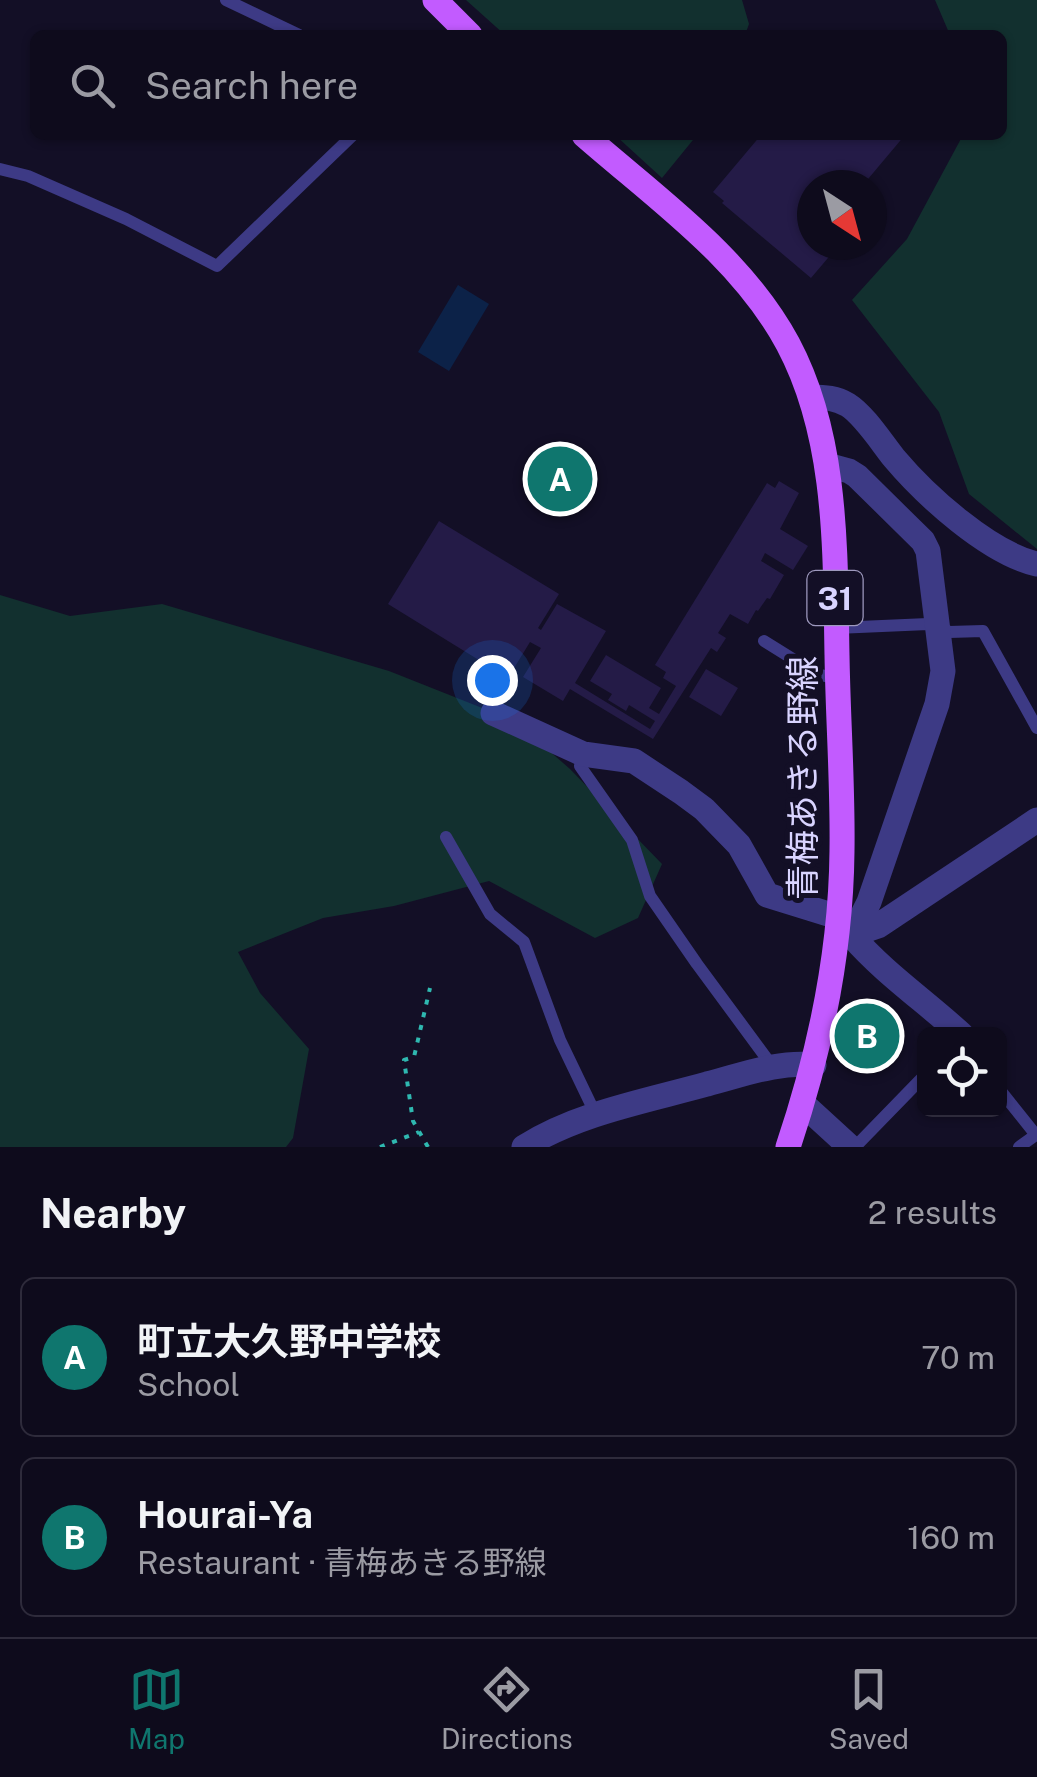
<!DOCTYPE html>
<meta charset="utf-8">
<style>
:root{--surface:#0e0b1c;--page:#171425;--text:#f1f3f6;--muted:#9b9ba3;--line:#2e2b3b;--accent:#0f766e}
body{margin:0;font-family:"Public Sans","Noto Sans JP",sans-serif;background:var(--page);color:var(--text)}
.controls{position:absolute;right:30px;bottom:30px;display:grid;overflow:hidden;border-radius:15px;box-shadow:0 2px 8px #0004}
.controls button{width:90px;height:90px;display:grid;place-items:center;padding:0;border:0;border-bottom:2px solid var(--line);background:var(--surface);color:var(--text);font:50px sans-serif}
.compass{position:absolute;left:797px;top:170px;width:90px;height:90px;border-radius:50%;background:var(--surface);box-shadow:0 2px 8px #0004;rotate:144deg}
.you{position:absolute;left:492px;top:680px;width:35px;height:35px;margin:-25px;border:8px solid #fff;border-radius:50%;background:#1a73e8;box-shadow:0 0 0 15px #1a73e833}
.badge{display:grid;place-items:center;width:65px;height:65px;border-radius:50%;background:var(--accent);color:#fff;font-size:32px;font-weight:700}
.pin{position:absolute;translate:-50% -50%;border:5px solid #fff;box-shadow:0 2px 10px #0006}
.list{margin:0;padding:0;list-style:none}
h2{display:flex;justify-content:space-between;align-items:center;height:130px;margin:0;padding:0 40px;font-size:42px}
h2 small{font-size:32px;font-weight:400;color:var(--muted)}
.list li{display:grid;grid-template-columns:65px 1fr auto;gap:30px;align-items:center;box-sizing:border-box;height:160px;margin:0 20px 20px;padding:0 20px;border:2px solid var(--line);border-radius:15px}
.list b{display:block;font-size:38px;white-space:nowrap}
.list p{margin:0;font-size:32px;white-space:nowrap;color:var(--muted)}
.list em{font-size:32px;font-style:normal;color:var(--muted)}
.icon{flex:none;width:55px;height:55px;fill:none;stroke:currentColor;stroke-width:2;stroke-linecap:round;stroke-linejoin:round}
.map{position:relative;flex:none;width:1037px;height:1147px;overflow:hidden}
.search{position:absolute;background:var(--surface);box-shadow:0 2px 8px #0004;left:30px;right:30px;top:30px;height:110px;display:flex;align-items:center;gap:25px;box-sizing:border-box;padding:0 35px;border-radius:15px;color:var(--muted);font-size:38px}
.sheet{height:490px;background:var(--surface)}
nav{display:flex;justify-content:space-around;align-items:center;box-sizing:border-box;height:140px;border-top:2px solid var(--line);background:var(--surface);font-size:28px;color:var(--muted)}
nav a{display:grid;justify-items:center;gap:5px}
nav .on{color:var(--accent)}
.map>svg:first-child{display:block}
</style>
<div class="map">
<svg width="1037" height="1147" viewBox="0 0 1037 1147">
<rect width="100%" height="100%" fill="#130f26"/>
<!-- green -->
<path fill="#12302f" d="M466 0H742L749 24 745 35H505Z
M935 0H1037V549L969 494 939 412 852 300 907 239 963 135H1002V35H950Z
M615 135H697L662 178Z
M0 595 70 616 162 604 389 671 515 721 570 769 662 864 638 918 595 938 489 881 394 906 323 918 238 952 260 993 309 1049 293 1138 286 1147H0Z"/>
<!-- water -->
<path fill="#0c2248" d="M458 285 489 304 449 371 418 352Z"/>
<!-- building -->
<path fill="#241b47" d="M761 135H905L863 185H812V245H839L811 278 722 203 724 201 713 192Z
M779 481 799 493 780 529 808 546 793 570 765 553 761 561 784 575 770 599 767 598 758 611 756 610 748 624 730 614 718 633 726 638 717 652 711 648 653 739 570 689 563 701 523 677 541 648 530 642 508 678 388 604 439 521 559 594 538 628 541 630 557 604 606 631 575 683 650 729 655 721 629 705 626 711 608 700 612 694 590 681 606 655 661 688 649 708 659 714 676 686 663 678 666 672 655 665 767 483 775 488Z
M706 669 738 688 721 716 689 697Z"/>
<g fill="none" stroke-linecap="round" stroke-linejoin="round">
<!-- path -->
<path stroke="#2fb8b0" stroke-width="4" stroke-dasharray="5 8" stroke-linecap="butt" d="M380 1147 419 1132
M428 1147 413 1121 404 1060 414 1057 430 988"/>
<!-- lane -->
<path stroke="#3d3a85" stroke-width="12" d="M226 0 299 35
M0 169 28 176 126 219 217 266 353 135
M836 628 928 624 938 625 949 632 983 631 1037 728
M764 641 817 674 837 679
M583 754 580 766 632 840 650 896 697 964 773 1067
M446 837 490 914 524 942 560 1040 596 1115
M1000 1090 1036 1135
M855 1147 924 1076
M1019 1147 1037 1134"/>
<!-- street -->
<path stroke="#3d3a85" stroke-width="25" d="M811 397C825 397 836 398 848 405 864 415 882 443 894 458 926 496 989 553 1037 564
M827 465 849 471 857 476 923 541 928 551 943 671 937 704 869 902 852 936C884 973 925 1001 961 1034
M493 713 583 754 634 761 681 792 704 809 739 845 767 895 838 917
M846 937 878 926 1037 820
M803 1104 850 1147
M524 1147C578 1113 646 1101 707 1084 743 1075 777 1061 814 1065"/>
<!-- primary -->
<path stroke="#c25bff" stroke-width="25" d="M435 0 470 35
M584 135C657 199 741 257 788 344 838 438 835 551 837 655 838 720 843 786 842 851 841 952 820 1052 788 1147"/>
</g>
<g text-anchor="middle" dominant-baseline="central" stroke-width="10" stroke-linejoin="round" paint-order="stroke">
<!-- shield labels -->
<rect fill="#130f26" stroke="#9e99be" stroke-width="2.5" x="807.5" y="571" width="55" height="54" rx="8"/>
<g font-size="32" font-weight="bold" fill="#d9d4ff">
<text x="835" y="598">31</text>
</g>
<!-- street labels -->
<g font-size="35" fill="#d9d4ff" stroke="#130f26">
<text transform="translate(802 778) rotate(-90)">青梅あきる野線</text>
</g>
</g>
</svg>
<div class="controls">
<button><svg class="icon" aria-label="locate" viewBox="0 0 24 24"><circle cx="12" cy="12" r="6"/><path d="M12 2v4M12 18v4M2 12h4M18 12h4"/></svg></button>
</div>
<svg class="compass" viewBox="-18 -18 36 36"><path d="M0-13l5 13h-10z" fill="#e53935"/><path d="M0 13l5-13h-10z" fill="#9b9ba3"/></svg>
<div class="you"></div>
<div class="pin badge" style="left:560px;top:479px">A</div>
<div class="pin badge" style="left:867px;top:1036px">B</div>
<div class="search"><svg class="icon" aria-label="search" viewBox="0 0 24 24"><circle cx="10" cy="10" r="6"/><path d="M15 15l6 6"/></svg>Search here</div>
</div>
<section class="sheet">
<h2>Nearby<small>2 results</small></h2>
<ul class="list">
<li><span class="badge">A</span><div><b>町立大久野中学校</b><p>School</p></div><em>70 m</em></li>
<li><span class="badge">B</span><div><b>Hourai-Ya</b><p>Restaurant · 青梅あきる野線</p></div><em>160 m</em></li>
</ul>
</section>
<nav>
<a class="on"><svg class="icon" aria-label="map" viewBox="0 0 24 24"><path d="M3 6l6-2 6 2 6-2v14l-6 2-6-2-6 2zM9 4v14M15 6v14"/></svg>Map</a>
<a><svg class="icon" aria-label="directions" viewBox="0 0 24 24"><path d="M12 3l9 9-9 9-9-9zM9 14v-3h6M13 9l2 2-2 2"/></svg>Directions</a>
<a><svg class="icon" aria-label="saved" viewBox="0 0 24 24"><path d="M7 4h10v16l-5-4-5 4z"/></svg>Saved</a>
</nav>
